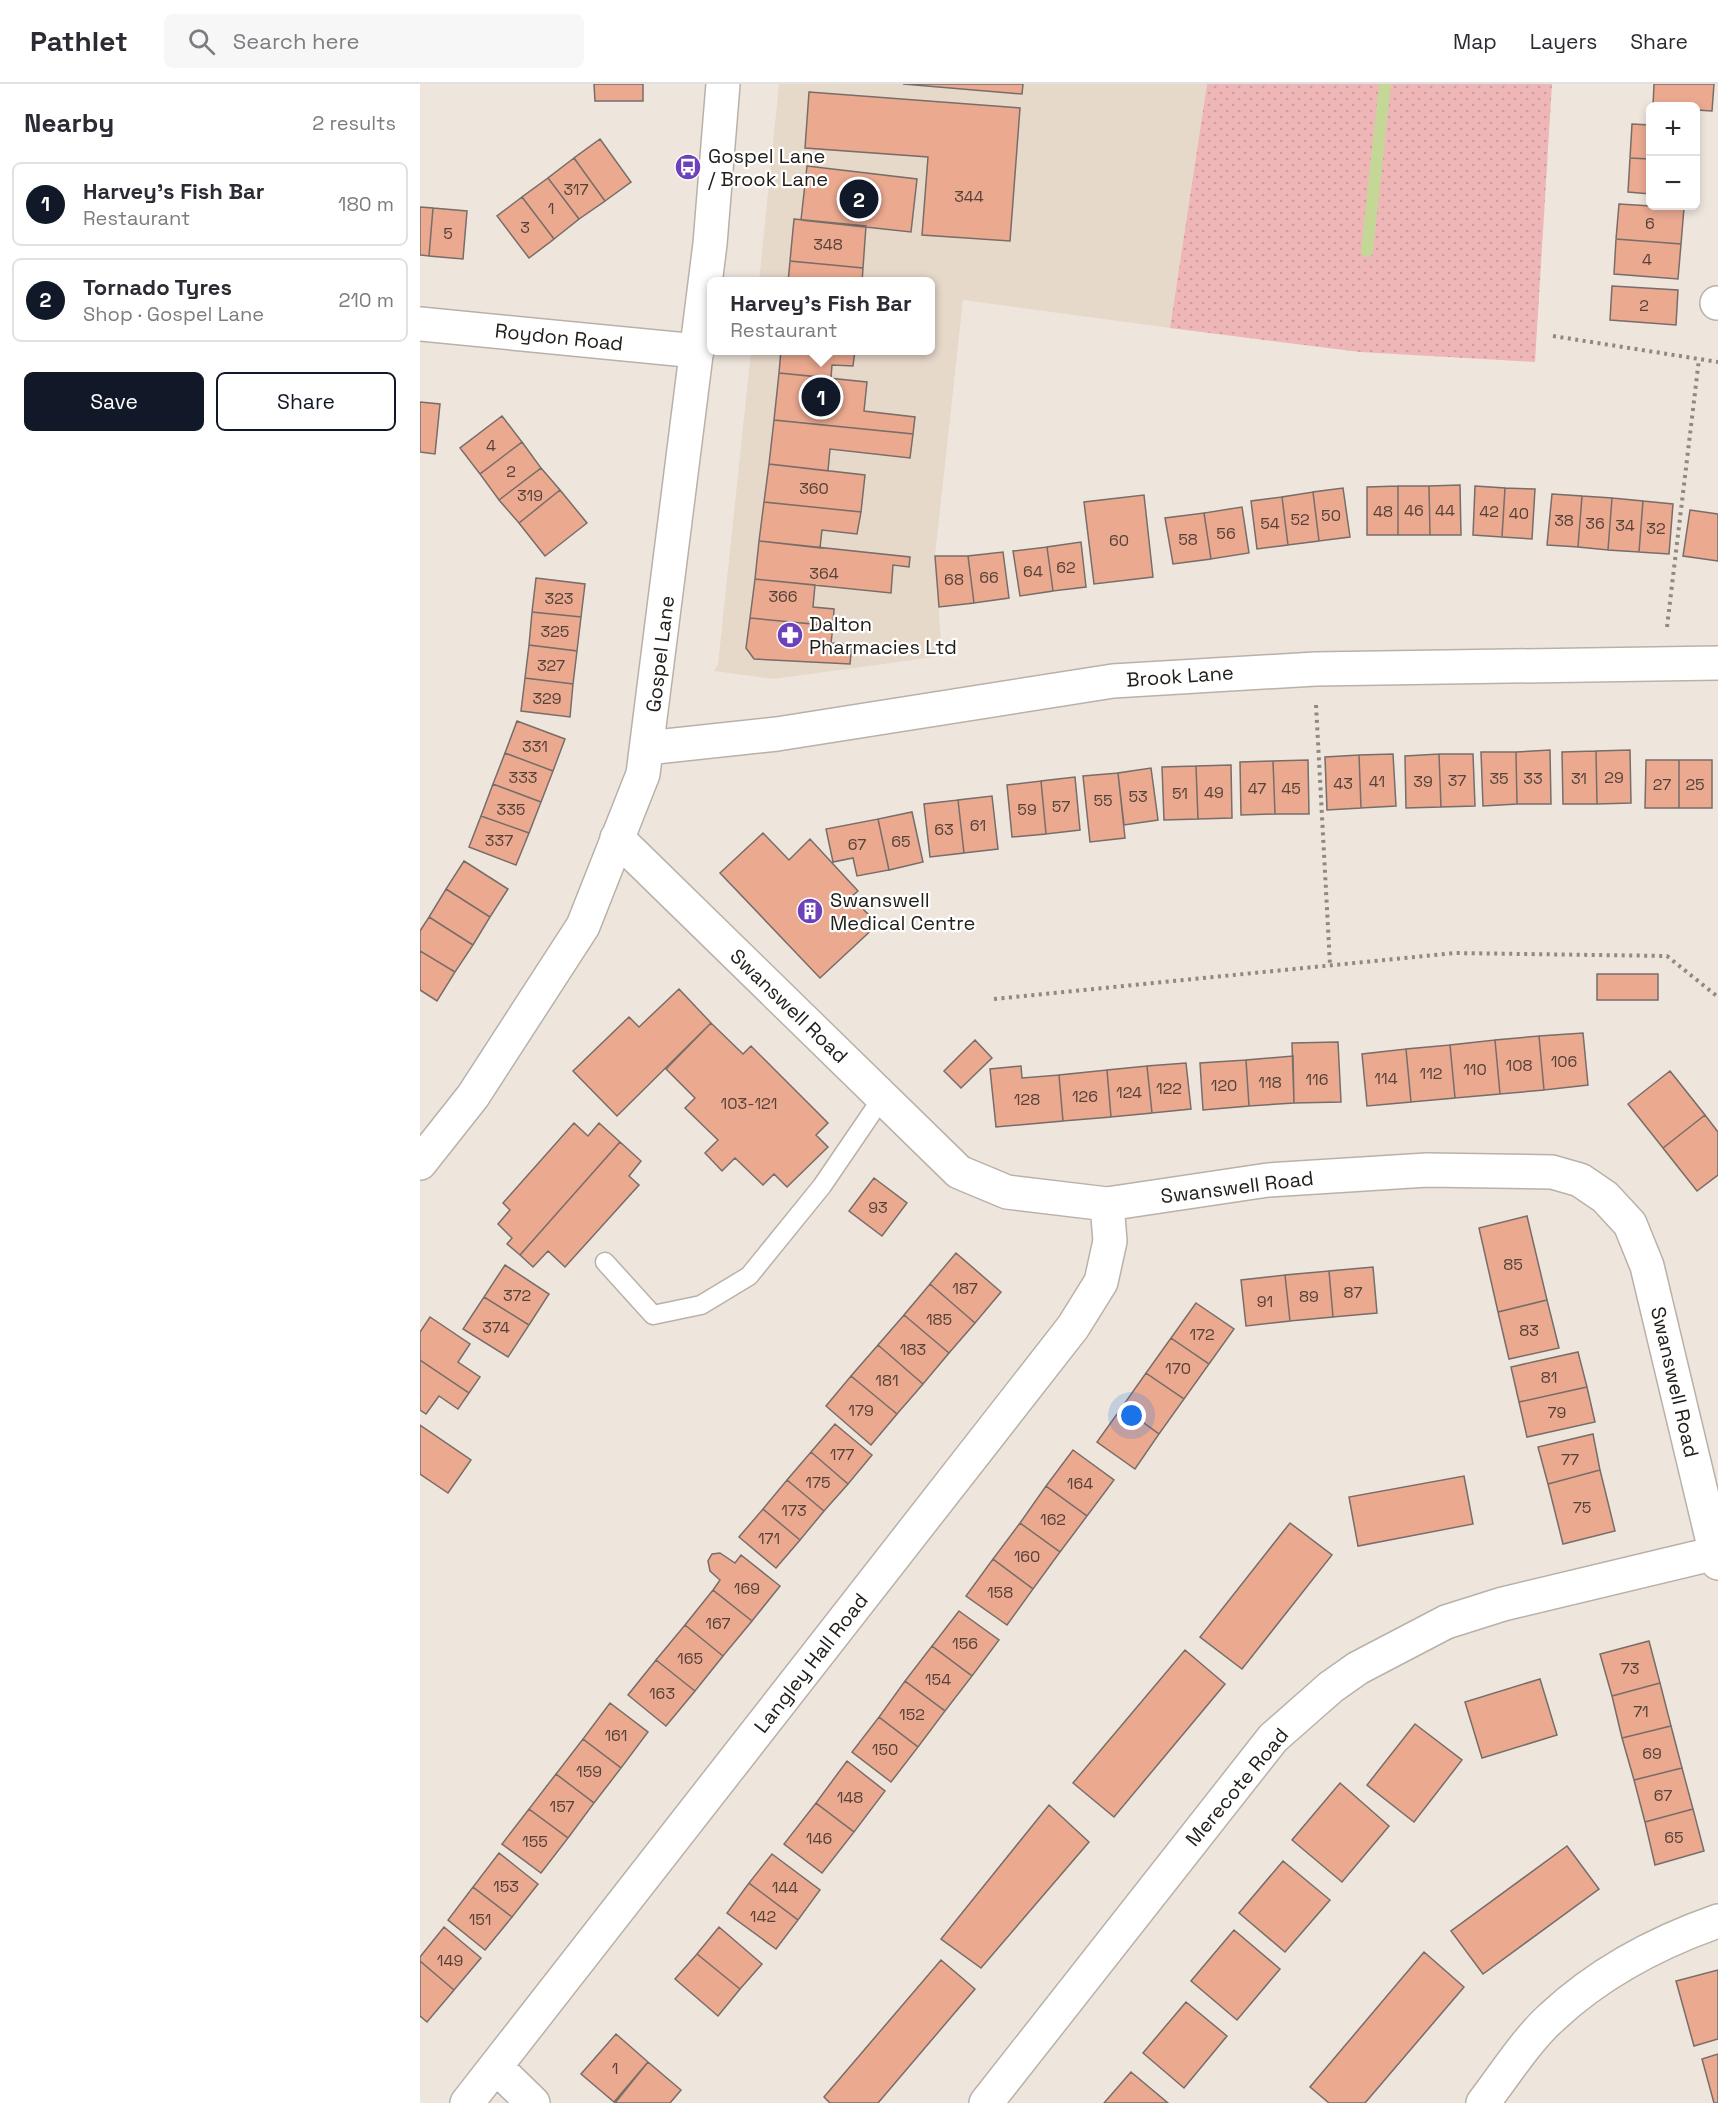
<!DOCTYPE html>
<meta charset="utf-8">
<style>
:root{--surface:#fff;--page:#f7f7f7;--text:#2b2b33;--muted:#7c7c81;--line:#e1e1e2;--accent:#111827}
body{margin:0;font-family:"Space Grotesk",sans-serif;background:var(--page);color:var(--text)}
.controls{position:absolute;right:18px;top:18px;display:grid;overflow:hidden;border-radius:9px;box-shadow:0 3px 9px #0003}
.controls button{width:54px;height:54px;display:grid;place-items:center;padding:0;border:0;border-bottom:2px solid var(--line);background:var(--surface);color:var(--text);font:30px sans-serif}
.you{position:absolute;left:712px;top:1332px;width:21px;height:21px;margin:-15px;border:4px solid #fff;border-radius:50%;background:#1a73e8;box-shadow:0 0 0 9px #1a73e833}
.badge{display:grid;place-items:center;width:39px;height:39px;border-radius:50%;background:var(--accent);color:#fff;font-size:20px;font-weight:700}
.pin{position:absolute;translate:-50% -50%;border:3px solid #fff;box-shadow:0 2px 6px #0006}
.popup{position:absolute;left:287px;top:193px;width:228px;height:78px;box-sizing:border-box;display:grid;place-content:center;border-radius:9px;background:var(--surface);filter:drop-shadow(0 2px 4px #0005);font-size:20px;white-space:nowrap;color:var(--muted)}
.popup b{font-size:22px;color:var(--text)}
.popup::after{content:'';position:absolute;left:50%;top:100%;margin-left:-12px;border:12px solid transparent;border-top-color:var(--surface)}
.list{margin:0;padding:0;list-style:none}
h2{display:flex;justify-content:space-between;align-items:center;height:78px;margin:0;padding:0 24px;font-size:26px}
h2 small{font-size:20px;font-weight:400;color:var(--muted)}
.list li{display:grid;grid-template-columns:39px 1fr auto;gap:18px;align-items:center;box-sizing:border-box;height:84px;margin:0 12px 12px;padding:0 12px;border:2px solid var(--line);border-radius:9px}
.list b{display:block;font-size:22px;white-space:nowrap}
.list p{margin:0;font-size:20px;white-space:nowrap;color:var(--muted)}
.list em{font-size:20px;font-style:normal;color:var(--muted)}
.actions{display:flex;gap:12px;padding:18px 24px}
.actions a{flex:1;padding:14px 0;border:2px solid var(--accent);border-radius:9px;text-align:center;font-size:21px;color:var(--accent)}
.actions .main{background:var(--accent);color:#fff}
.icon{flex:none;width:33px;height:33px;fill:none;stroke:currentColor;stroke-width:2;stroke-linecap:round;stroke-linejoin:round}
.map{position:relative;flex:none;width:1298px;height:2019px;overflow:hidden}
header{display:flex;align-items:center;gap:36px;box-sizing:border-box;height:84px;padding:0 30px;background:var(--surface);border-bottom:2px solid var(--line)}
header strong{font-size:28px}
nav{display:flex;gap:33px;margin-inline-start:auto;font-size:21px}
.search{width:420px;height:54px;background:var(--page);display:flex;align-items:center;gap:15px;box-sizing:border-box;padding:0 21px;border-radius:9px;color:var(--muted);font-size:22px}
main{display:flex}
aside{flex:1;background:var(--surface)}
.map>svg:first-child{display:block}
</style>
<header>
<strong>Pathlet</strong>
<div class="search"><svg class="icon" aria-label="search" viewBox="0 0 24 24"><circle cx="10" cy="10" r="6"/><path d="M15 15l6 6"/></svg>Search here</div>
<nav><a>Map</a><a>Layers</a><a>Share</a></nav>
</header>
<main>
<aside>
<h2>Nearby<small>2 results</small></h2>
<ul class="list">
<li><span class="badge">1</span><div><b>Harvey's Fish Bar</b><p>Restaurant</p></div><em>180 m</em></li>
<li><span class="badge">2</span><div><b>Tornado Tyres</b><p>Shop · Gospel Lane</p></div><em>210 m</em></li>
</ul>
<div class="actions"><a class="main">Save</a><a>Share</a></div>
</aside>
<div class="map">
<svg width="1298" height="2019" viewBox="0 0 1298 2019">
<defs>
<pattern id="green-dots" width="8" height="8" patternUnits="userSpaceOnUse" patternTransform="scale(1.5)"><rect width="8" height="8" fill="#efb6b8"/><path d="M2 2h.1M6 6h.1" fill="none" stroke="#cd9c9e" stroke-width="1.8" stroke-linecap="round"/></pattern>
</defs>
<rect width="100%" height="100%" fill="#eee6dd"/>
<!-- built -->
<path fill="#e7d9ca" d="M359 0H787L750 244 543 216 515 472 522 572 354 595 294 587 298 580 331 267 510 266V198L339 197Z"/>
<!-- green -->
<path fill="url(#green-dots)" d="M787 0H1132L1115 278 940 268 750 244Z"/>
<g fill="none" stroke-linecap="round" stroke-linejoin="round">
<!-- stream -->
<path stroke="#c5d797" stroke-width="12" d="M947 167 965 0"/>
</g>
<!-- building -->
<path fill="#eba990" stroke="#776d69" stroke-width="1.5" d="M174 0H223V17H175Z
M483 0H603L602 10Z
M1234 0H1294L1292 27 1276 26V22H1233Z
M389 8 600 24 590 157 502 151 508 73 385 64Z
M1212 40 1230 41V75L1210 74Z
M180 55 211 98 185 117 154 74Z
M154 74 185 117 159 135 128 94Z
M1210 74 1230 75V110L1208 108Z
M387 82 497 95 491 148 381 136Z
M128 94 159 135 134 155 102 113Z
M102 113 134 155 109 174 77 132Z
M1199 120 1264 124 1261 160 1196 155Z
M0 123 13 124 9 172 0 171Z
M13 124 47 127 43 175 9 172Z
M374 135 446 142 443 184 370 177Z
M1196 155 1261 160 1258 195 1194 190Z
M370 177 443 184 442 198H368Z
M1192 202 1258 206 1256 241 1190 236Z
M361 266H435L433 282 412 281 411 294 359 289Z
M359 289 447 298 444 327 495 333 493 350 354 336Z
M0 318 20 320 15 370 0 368Z
M82 332 102 358 60 390 40 364Z
M354 336 493 350 490 374 410 365 408 387 349 380Z
M102 358 121 384 79 416 60 390Z
M349 380 445 391 441 428 344 418Z
M121 384 140 406 99 439 79 416Z
M1040 401 1041 451H1010L1009 402Z
M978 402H1009L1010 451H978Z
M978 402V451H947V403Z
M1055 402 1085 404 1082 453 1053 451Z
M923 404 930 453 899 457 893 408Z
M1085 404 1115 405 1112 455 1082 453Z
M140 406 167 439 125 472 99 439Z
M893 408 899 457 868 461 862 413Z
M1132 410 1162 412 1158 463 1127 461Z
M724 411 733 493 674 500 664 418Z
M1162 412 1192 414 1188 466 1158 463Z
M862 413 868 461 837 465 831 417Z
M1192 414 1223 417 1219 468 1188 466Z
M1223 417 1253 420 1249 470 1219 468Z
M344 418 441 428 437 450 402 446 400 464 339 457Z
M822 423 829 469 791 475 784 429Z
M1270 426 1298 430V477L1263 472Z
M784 429 791 475 753 480 745 434Z
M339 457 490 473 489 483 473 481 471 509 335 495Z
M661 458 666 503 633 507 627 463Z
M627 463 633 507 600 512 593 467Z
M583 468 589 514 554 519 548 472Z
M515 472H548L554 519 519 523Z
M116 494 165 500 161 533 112 528Z
M335 495 395 501 393 523 414 525 413 542 330 534Z
M112 528 161 533 157 567 109 561Z
M330 534 413 542 411 559 432 560 430 580 334 575 326 564Z
M109 561 157 567 153 600 105 594Z
M105 594 153 600 150 633 101 627Z
M97 637 145 655 133 687 85 669Z
M1130 666 1131 720H1097L1096 668Z
M1210 666 1211 719 1177 720 1176 667Z
M1176 667 1177 720H1143L1142 668Z
M1061 668H1096L1097 720 1063 722Z
M85 669 133 687 121 718 73 700Z
M973 670 976 722 941 724 939 671Z
M1019 670H1053L1055 722 1021 723Z
M1019 670 1021 723 986 724 985 672Z
M939 671 941 724 907 726 905 673Z
M888 676 889 730H855L853 677Z
M1226 676H1259V724H1225Z
M1259 676H1292V724H1259Z
M853 677 855 730 821 731 820 678Z
M811 681 812 734 778 735 776 682Z
M776 682 778 735 744 736 742 683Z
M731 684 738 736 704 741 698 689Z
M698 689 705 754 670 758 663 692Z
M655 693 660 746 626 750 621 697Z
M621 697 626 750 592 753 587 701Z
M73 700 121 718 109 749 61 732Z
M572 712 578 765 544 769 538 716Z
M538 716 544 769 510 773 504 720Z
M492 728 503 778 469 786 458 735Z
M61 732 109 749 96 781 49 763Z
M458 735 469 786 437 792 433 774 413 778 406 745Z
M343 749 369 776 390 755 438 807 431 813 458 840 400 894 300 789Z
M44 777 88 805 70 833 26 805Z
M26 805 70 833 53 861 9 833Z
M9 833 53 861 35 888 0 867V847Z
M0 867 35 888 17 917 0 906Z
M1177 890H1238V916H1177Z
M259 905 291 939 197 1032 153 987 209 933 219 943Z
M291 939 323 970 331 962 408 1039 396 1051 408 1063 367 1103 354 1090 343 1101 315 1074 302 1087 285 1069 298 1056 265 1024 275 1014 246 985Z
M1163 949 1168 1001 1124 1006 1119 952Z
M1119 952 1124 1006 1080 1010 1075 956Z
M555 956 572 974 541 1004 524 987Z
M1075 956 1080 1010 1035 1014 1030 961Z
M918 958 921 1018 874 1019 872 959Z
M1030 961 1035 1014 991 1018 986 965Z
M986 965 991 1018 947 1022 942 970Z
M873 972 874 1019 829 1022 826 976Z
M826 976 829 1022 783 1026 780 979Z
M766 979 771 1025 732 1029 727 982Z
M601 982 602 994 639 991 643 1037 576 1043 570 985Z
M727 982 732 1029 691 1033 687 986Z
M687 986 691 1033 643 1037 639 991Z
M1250 987 1285 1031 1243 1064 1208 1020Z
M1285 1031 1298 1048V1091L1277 1107 1243 1064Z
M154 1039 168 1052 179 1039 200 1058 100 1171 87 1160 92 1154 78 1140 90 1126 83 1119Z
M200 1058 221 1077 209 1092 219 1101 145 1183 128 1167 113 1183 100 1171Z
M454 1094 487 1119 462 1152 429 1127Z
M1107 1132 1127 1216 1078 1228 1059 1144Z
M536 1169 581 1208 555 1239 510 1200Z
M85 1181 129 1210 109 1241 64 1213Z
M953 1183 957 1229 913 1233 909 1187Z
M909 1187 913 1233 870 1237 865 1191Z
M865 1191 870 1237 826 1242 821 1196Z
M510 1200 555 1239 529 1269 484 1231Z
M64 1213 109 1241 88 1273 43 1245Z
M1127 1216 1139 1264 1089 1275 1078 1228Z
M776 1219 814 1245 789 1280 751 1254Z
M484 1231 529 1269 503 1300 458 1261Z
M10 1233 50 1260 38 1278 60 1293 49 1309 0 1276V1248Z
M751 1254 789 1280 764 1315 726 1289Z
M458 1261 503 1300 477 1330 431 1292Z
M1158 1268 1167 1303 1099 1318 1091 1283Z
M0 1276 49 1309 38 1325 19 1312 6 1330 0 1326Z
M726 1289 764 1315 739 1350 702 1323Z
M431 1292 477 1330 451 1361 406 1322Z
M1167 1303 1175 1338 1107 1353 1099 1318Z
M702 1323 739 1350 715 1385 677 1358Z
M415 1340 452 1371 428 1400 391 1368Z
M0 1341 51 1376 28 1409 0 1390Z
M1173 1350 1180 1386 1128 1400 1118 1363Z
M653 1366 694 1396 667 1432 626 1402Z
M391 1368 428 1400 404 1427 367 1396Z
M1180 1386 1195 1447 1143 1460 1128 1400Z
M1044 1392 1053 1440 938 1462 929 1413Z
M367 1396 404 1427 380 1456 343 1425Z
M626 1402 667 1432 640 1468 600 1439Z
M343 1425 380 1456 356 1484 319 1453Z
M600 1439 640 1468 613 1505 573 1475Z
M870 1439 912 1471 822 1585 780 1553Z
M300 1469 315 1479 321 1471 360 1502 332 1537 293 1506 300 1496 290 1487 288 1477 292 1470Z
M573 1475 613 1505 587 1541 546 1512Z
M293 1506 332 1537 303 1572 265 1541Z
M539 1527 579 1556 552 1592 512 1562Z
M265 1541 303 1572 275 1607 236 1576Z
M1229 1557 1240 1599 1192 1612 1180 1570Z
M512 1562 552 1592 525 1627 485 1597Z
M765 1566 805 1600 694 1733 653 1699Z
M236 1576 275 1607 246 1642 208 1611Z
M1120 1595 1137 1651 1062 1674 1045 1618Z
M485 1597 525 1627 498 1663 459 1633Z
M1240 1599 1251 1642 1202 1654 1192 1612Z
M190 1619 228 1648 201 1684 163 1655Z
M459 1633 498 1663 471 1698 432 1668Z
M995 1640 1042 1676 994 1738 947 1701Z
M1251 1642 1262 1684 1214 1696 1202 1654Z
M163 1655 201 1684 174 1719 136 1690Z
M427 1677 465 1707 434 1748 396 1719Z
M1262 1684 1273 1725 1225 1738 1214 1696Z
M136 1690 174 1719 148 1754 109 1725Z
M920 1699 969 1742 922 1798 872 1756Z
M396 1719 434 1748 402 1789 364 1760Z
M629 1721 669 1758 561 1884 521 1855Z
M109 1725 148 1754 121 1789 82 1760Z
M1273 1725 1284 1767 1235 1781 1225 1738Z
M1147 1762 1179 1805 1063 1890 1031 1847Z
M79 1769 118 1800 92 1833 53 1803Z
M352 1770 400 1806 378 1836 329 1799Z
M863 1777 910 1816 865 1868 819 1829Z
M329 1799 378 1836 356 1865 307 1829Z
M53 1803 92 1833 65 1866 28 1836Z
M24 1843 61 1874 34 1906 0 1877V1873Z
M299 1843 342 1880 320 1905 277 1870Z
M814 1846 860 1885 817 1936 771 1897Z
M1004 1868 1044 1903 945 2019H909L890 2003Z
M277 1870 320 1905 298 1932 255 1895Z
M521 1876 555 1905 458 2019H410L404 2013Z
M0 1877 34 1906 7 1938 0 1932Z
M1298 1886V1955L1274 1962 1256 1897Z
M766 1918 807 1952 764 2004 723 1969Z
M196 1950 228 1978 194 2018 161 1990Z
M1298 1970V2019H1294L1282 1975Z
M228 1978 261 2006 250 2019H195Z
M711 1988 748 2019H684Z"/>
<g fill="none" stroke-linecap="round" stroke-linejoin="round">
<defs>
<path id="lane" d="M185 1178 233 1231 281 1221 329 1192 402 1102 462 1014"/>
<path id="street" d="M1297 219H1298
M0 240 277 267
M197 754 539 1088 587 1108 687 1120 848 1096 1007 1086 1132 1088 1160 1096 1185 1113 1210 1140 1227 1182 1298 1479
M76 1983 113 2019
M47 2019 653 1243 681 1198 690 1157 687 1120
M566 2019 853 1654 911 1603 938 1584 1026 1538 1083 1520 1296 1469
M1063 2019C1083 1993 1108 1954 1132 1933 1179 1889 1238 1858 1298 1837"/>
<path id="secondary" d="M227 664 357 650 693 597 895 585 1298 579
M0 1079 53 1012 163 842 223 690 290 160 303 0"/>
</defs>
<!-- lane casing -->
<use href="#lane" stroke="#b9b1a9" stroke-width="21"/>
<!-- street casing -->
<use href="#street" stroke="#b9b1a9" stroke-width="36"/>
<!-- secondary casing -->
<use href="#secondary" stroke="#b9b1a9" stroke-width="36"/>
<!-- path -->
<path stroke="#8f8983" stroke-width="4" stroke-dasharray="3 4.5" stroke-linecap="butt" d="M1133 252 1298 278
M1247 543 1279 275
M896 621 910 881
M574 915 1034 869 1247 872 1298 913"/>
<!-- lane -->
<use href="#lane" stroke="#fff" stroke-width="18"/>
<!-- street -->
<use href="#street" stroke="#fff" stroke-width="33"/>
<!-- secondary -->
<use href="#secondary" stroke="#fff" stroke-width="33"/>
</g>
<!-- icons -->
<defs>
<symbol id="bus-disc" viewBox="-11 -11 22 22"><circle r="9.5" fill="#6d41b9" stroke="#fff"/><path d="M-5-6H5V4H4V6H2V4H-2V6H-4V4H-5ZM-3.5-4V0h7V-4ZM-3.5 1.2v1.5H-2V1.2ZM2 1.2v1.5H3.5V1.2Z" fill="#fff"/></symbol>
<symbol id="pharmacy-disc" viewBox="-11 -11 22 22"><circle r="9.5" fill="#6d41b9" stroke="#fff"/><path d="M-2-6h4v4h4v4h-4v4h-4v-4h-4v-4h4Z" fill="#fff"/></symbol>
<symbol id="building-disc" viewBox="-11 -11 22 22"><circle r="9.5" fill="#6d41b9" stroke="#fff"/><path d="M-4-6H4V6H1V3H-1V6H-4ZM-2.5-4.3h1.7v1.8h-1.7ZM.8-4.3h1.7v1.8H.8ZM-2.5-1h1.7V.8h-1.7ZM.8-1h1.7V.8H.8Z" fill="#fff"/></symbol>
</defs>
<g fill-rule="evenodd">
<use href="#bus-disc" x="253" y="68" width="30" height="30"/>
<use href="#pharmacy-disc" x="355" y="536" width="30" height="30"/>
<use href="#building-disc" x="375" y="812" width="30" height="30"/>
</g>
<g text-anchor="middle" dominant-baseline="central" stroke-width="4.5" stroke-linejoin="round" paint-order="stroke">
<!-- number labels -->
<g font-size="16" fill="#554239">
<text x="156" y="105">317</text>
<text x="549" y="112">344</text>
<text x="131" y="124">1</text>
<text x="1230" y="139">6</text>
<text x="105" y="143">3</text>
<text x="28" y="149">5</text>
<text x="408" y="160">348</text>
<text x="1227" y="175">4</text>
<text x="1224" y="221">2</text>
<text x="71" y="361">4</text>
<text x="91" y="387">2</text>
<text x="394" y="404">360</text>
<text x="110" y="411">319</text>
<text x="994" y="426">46</text>
<text x="1025" y="426">44</text>
<text x="963" y="427">48</text>
<text x="1069" y="427">42</text>
<text x="1099" y="429">40</text>
<text x="911" y="431">50</text>
<text x="880" y="435">52</text>
<text x="1144" y="436">38</text>
<text x="850" y="439">54</text>
<text x="1175" y="439">36</text>
<text x="1205" y="441">34</text>
<text x="1236" y="444">32</text>
<text x="806" y="449">56</text>
<text x="768" y="455">58</text>
<text x="699" y="456">60</text>
<text x="646" y="483">62</text>
<text x="613" y="487">64</text>
<text x="404" y="489">364</text>
<text x="569" y="493">66</text>
<text x="534" y="495">68</text>
<text x="363" y="512">366</text>
<text x="139" y="514">323</text>
<text x="135" y="547">325</text>
<text x="131" y="581">327</text>
<text x="127" y="614">329</text>
<text x="115" y="662">331</text>
<text x="103" y="693">333</text>
<text x="1194" y="693">29</text>
<text x="1079" y="694">35</text>
<text x="1113" y="694">33</text>
<text x="1159" y="694">31</text>
<text x="1037" y="696">37</text>
<text x="957" y="697">41</text>
<text x="1003" y="697">39</text>
<text x="923" y="699">43</text>
<text x="1242" y="700">27</text>
<text x="1275" y="700">25</text>
<text x="837" y="704">47</text>
<text x="871" y="704">45</text>
<text x="794" y="708">49</text>
<text x="760" y="709">51</text>
<text x="718" y="712">53</text>
<text x="683" y="716">55</text>
<text x="641" y="722">57</text>
<text x="91" y="725">335</text>
<text x="607" y="725">59</text>
<text x="558" y="741">61</text>
<text x="524" y="745">63</text>
<text x="79" y="756">337</text>
<text x="481" y="757">65</text>
<text x="437" y="760">67</text>
<text x="1144" y="977">106</text>
<text x="1099" y="981">108</text>
<text x="1055" y="985">110</text>
<text x="1011" y="989">112</text>
<text x="966" y="994">114</text>
<text x="897" y="995">116</text>
<text x="850" y="998">118</text>
<text x="804" y="1001">120</text>
<text x="749" y="1004">122</text>
<text x="709" y="1008">124</text>
<text x="665" y="1012">126</text>
<text x="607" y="1015">128</text>
<text x="329" y="1019">103-121</text>
<text x="458" y="1123">93</text>
<text x="1093" y="1180">85</text>
<text x="545" y="1204">187</text>
<text x="933" y="1208">87</text>
<text x="97" y="1211">372</text>
<text x="889" y="1212">89</text>
<text x="845" y="1217">91</text>
<text x="519" y="1235">185</text>
<text x="76" y="1243">374</text>
<text x="1109" y="1246">83</text>
<text x="782" y="1250">172</text>
<text x="493" y="1265">183</text>
<text x="758" y="1284">170</text>
<text x="1129" y="1293">81</text>
<text x="467" y="1296">181</text>
<text x="441" y="1326">179</text>
<text x="1137" y="1328">79</text>
<text x="422" y="1370">177</text>
<text x="1150" y="1375">77</text>
<text x="398" y="1398">175</text>
<text x="660" y="1399">164</text>
<text x="1162" y="1423">75</text>
<text x="374" y="1426">173</text>
<text x="633" y="1435">162</text>
<text x="349" y="1454">171</text>
<text x="607" y="1472">160</text>
<text x="327" y="1504">169</text>
<text x="580" y="1508">158</text>
<text x="298" y="1539">167</text>
<text x="545" y="1559">156</text>
<text x="270" y="1574">165</text>
<text x="1210" y="1584">73</text>
<text x="518" y="1595">154</text>
<text x="242" y="1609">163</text>
<text x="1221" y="1627">71</text>
<text x="492" y="1630">152</text>
<text x="196" y="1651">161</text>
<text x="465" y="1665">150</text>
<text x="1232" y="1669">69</text>
<text x="169" y="1687">159</text>
<text x="1243" y="1711">67</text>
<text x="430" y="1713">148</text>
<text x="142" y="1722">157</text>
<text x="1254" y="1753">65</text>
<text x="399" y="1754">146</text>
<text x="115" y="1757">155</text>
<text x="86" y="1802">153</text>
<text x="365" y="1803">144</text>
<text x="343" y="1832">142</text>
<text x="60" y="1835">151</text>
<text x="30" y="1876">149</text>
<text x="195" y="1984">1</text>
</g>
<!-- poi labels -->
<g font-size="20" fill="#23201c" stroke="#fff" text-anchor="start">
<text x="288" y="72">Gospel Lane<tspan x="288" dy="23">/ Brook Lane</tspan></text>
<text x="389" y="540">Dalton<tspan x="389" dy="23">Pharmacies Ltd</tspan></text>
<text x="410" y="816">Swanswell<tspan x="410" dy="23">Medical Centre</tspan></text>
</g>
<!-- street labels -->
<g font-size="20" fill="#23201c" stroke="#fff">
<text transform="translate(139 253) rotate(6)">Roydon Road</text>
<text transform="translate(240 570) rotate(-83)">Gospel Lane</text>
<text transform="translate(760 592) rotate(-4)">Brook Lane</text>
<text transform="translate(369 922) rotate(44)">Swanswell Road</text>
<text transform="translate(817 1103) rotate(-7)">Swanswell Road</text>
<text transform="translate(1255 1298) rotate(77)">Swanswell Road</text>
<text transform="translate(391 1579) rotate(-52)">Langley Hall Road</text>
<text transform="translate(817 1703) rotate(-50)">Merecote Road</text>
</g>
</g>
</svg>
<div class="controls">
<button>+</button>
<button>−</button>
</div>
<div class="you"></div>
<div class="pin badge" style="left:401px;top:313px">1</div>
<div class="popup"><b>Harvey's Fish Bar</b>Restaurant</div>
<div class="pin badge" style="left:439px;top:115px">2</div>
</div>
</main>
